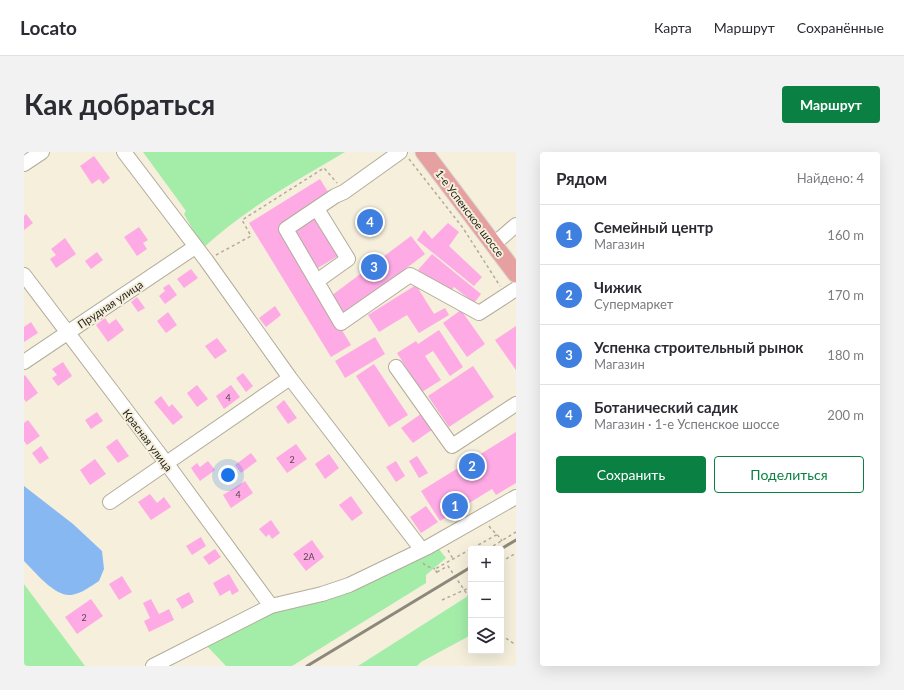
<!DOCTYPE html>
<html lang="ru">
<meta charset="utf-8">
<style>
:root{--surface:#fff;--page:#f2f2f3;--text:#2b2b33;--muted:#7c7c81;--line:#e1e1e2;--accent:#0b8043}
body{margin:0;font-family:Lato,sans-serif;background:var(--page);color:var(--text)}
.controls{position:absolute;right:12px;bottom:12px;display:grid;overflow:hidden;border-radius:4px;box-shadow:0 4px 16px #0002}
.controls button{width:36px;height:36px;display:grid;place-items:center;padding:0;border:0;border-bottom:1px solid var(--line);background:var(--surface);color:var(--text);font:20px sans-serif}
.you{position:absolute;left:204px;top:323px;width:14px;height:14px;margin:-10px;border:3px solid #fff;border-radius:50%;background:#1a73e8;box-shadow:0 0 0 6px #1a73e833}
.badge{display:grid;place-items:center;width:26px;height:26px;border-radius:50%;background:var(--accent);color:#fff;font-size:13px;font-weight:700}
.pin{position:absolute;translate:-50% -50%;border:2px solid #fff;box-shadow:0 1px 4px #0006}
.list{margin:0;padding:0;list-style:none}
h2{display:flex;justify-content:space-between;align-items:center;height:52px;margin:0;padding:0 16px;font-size:17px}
h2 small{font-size:13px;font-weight:400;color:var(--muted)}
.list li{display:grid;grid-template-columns:26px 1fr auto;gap:12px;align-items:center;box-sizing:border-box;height:60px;padding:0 16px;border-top:1px solid var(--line)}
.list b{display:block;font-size:15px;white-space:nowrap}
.list p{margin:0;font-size:13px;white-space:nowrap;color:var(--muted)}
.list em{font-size:13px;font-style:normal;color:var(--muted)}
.actions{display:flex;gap:8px;padding:12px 16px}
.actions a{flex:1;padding:9px 0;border:1px solid var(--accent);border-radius:4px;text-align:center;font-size:14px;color:var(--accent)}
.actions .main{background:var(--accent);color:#fff}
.icon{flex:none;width:22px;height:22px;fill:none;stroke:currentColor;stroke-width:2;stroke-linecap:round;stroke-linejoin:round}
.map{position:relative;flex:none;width:492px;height:514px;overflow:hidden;border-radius:4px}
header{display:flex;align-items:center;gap:24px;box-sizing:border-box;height:56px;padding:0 20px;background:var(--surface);border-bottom:1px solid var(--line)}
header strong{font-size:19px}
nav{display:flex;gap:22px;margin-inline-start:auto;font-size:14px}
.intro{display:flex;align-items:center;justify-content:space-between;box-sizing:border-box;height:96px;padding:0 24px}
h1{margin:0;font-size:28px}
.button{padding:10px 18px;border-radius:4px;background:var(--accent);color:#fff;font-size:14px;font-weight:700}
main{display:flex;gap:24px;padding:0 24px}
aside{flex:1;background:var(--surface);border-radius:4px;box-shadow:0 4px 16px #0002}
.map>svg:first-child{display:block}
</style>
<header>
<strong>Locato</strong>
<nav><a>Карта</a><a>Маршрут</a><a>Сохранённые</a></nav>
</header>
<div class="intro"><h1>Как добраться</h1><a class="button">Маршрут</a></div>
<main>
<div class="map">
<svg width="492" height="514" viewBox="0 0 492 514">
<rect width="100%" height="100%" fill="#f5efdc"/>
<!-- green -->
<path fill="#a3eda9" d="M119 0H321C272 29 221 57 179 96L160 62 162 59Z
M414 396 422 406 402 423V431L268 514H202L180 491 254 458 320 443Z
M0 432 61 514H0Z
M444 444 447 449V483L397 510 393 514H334Z"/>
<!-- water -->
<path fill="#88b8f2" d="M0 334 49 372 78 399 80 417 75 429C67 434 57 442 47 443 31 445 11 420 0 409Z"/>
<!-- building -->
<path fill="#feaae5" d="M70 4 86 26 79 32 75 27 68 32 56 14Z
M296 27 306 43 255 75 327 193 307 205 225 71Z
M2 62 9 71 0 78V64Z
M291 67 314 104 292 117 270 80Z
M424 71 435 80 425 94 458 125 450 134 393 88 400 78 408 87Z
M115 75 124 88 119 91 123 97 113 104 100 85Z
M387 84 401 102 321 163 307 144Z
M41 86 52 102 32 116 26 107 32 103 27 97Z
M73 100 79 108 67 117 61 109Z
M408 102 457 142 450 151 430 135 424 143 394 118Z
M167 117 174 126 160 136 153 127Z
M145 132 153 143 141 152 135 144 141 139 139 136Z
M392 133 410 162 421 156 425 163 395 181 383 163 355 180 344 163Z
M113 145 121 156 114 160 107 150Z
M251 154 257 163 242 175 235 166Z
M437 158 461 192 443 205 419 171Z
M144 160 153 173 142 181 133 169Z
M81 166 85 172 92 167 100 178 84 190 72 173Z
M7 170 14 181 0 190V175Z
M492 174V218L471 188Z
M415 178 439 215 426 224 409 199 401 204 417 228 398 240 373 201 392 189 394 192Z
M351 185 361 202 321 226 311 209Z
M193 186 203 199 191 207 181 194Z
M39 210 48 224 34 234 28 226 33 223 28 217Z
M350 212 384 263 365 275 332 224Z
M449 214 470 245 425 275 404 244Z
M219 221 229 234 222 240 212 226Z
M1 223 14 241 2 250 0 247V224Z
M173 233 184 247 173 255 163 241Z
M207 233 216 245 200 257 192 244Z
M137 244 145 255 148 252 159 265 149 273 130 250Z
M260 248 273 266 264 272 252 255Z
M401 259 412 275 389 291 377 276Z
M73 260 79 269 67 277 61 268Z
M4 268 16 284 3 293 0 289V271Z
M492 280V331L472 343 468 337 416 369 397 339Z
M93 287 105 304 94 311 82 295Z
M272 292 283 307 263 321 252 306Z
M17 294 25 306 16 312 8 301Z
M227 301 233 309 217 321 211 313Z
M305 302 315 316 301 327 291 312Z
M393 304 404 321 395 326 385 309Z
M71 307 82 322 66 333 56 318Z
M184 309 191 318 176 329 167 316 173 311 176 315Z
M372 309 381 324 372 330 362 315Z
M221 329 229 341 207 356 199 343Z
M126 342 133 351 140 345 147 355 127 368 114 350Z
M327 344 339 361 328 369 315 353Z
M402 354 414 370 397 381 386 365Z
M247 368 256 381 248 387 245 382 242 385 235 377Z
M177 385 182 394 168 403 162 394Z
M288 388 300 405 282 419 269 402Z
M191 397 197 405 185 413 179 405Z
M205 422 215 439 208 443 206 438 196 444 189 431Z
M98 424 108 440 95 448 85 432Z
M165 440 170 450 158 457 152 447Z
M67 447 79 464 53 482 41 465Z
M127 447 135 462 145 457 150 468 125 480 120 469 126 466 119 451Z"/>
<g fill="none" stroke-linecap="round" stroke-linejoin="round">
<defs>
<path id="minor" d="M100 0 182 108 266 226 398 398
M376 0 320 40 311 44 262 77 317 171 386 123 455 161 492 137
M0 12 18 0
M470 92 492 73
M0 123 143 312 247 454
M293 129 324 107 293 57
M0 210 171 95
M372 215 428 294 492 252
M86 350 266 226
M129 514 247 454 298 442 325 433 404 395 492 345"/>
<path id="major" d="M400 0 492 122"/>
</defs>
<!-- minor casing -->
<use href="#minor" stroke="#b2ac9a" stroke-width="16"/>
<!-- major casing -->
<use href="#major" stroke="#d7d7d5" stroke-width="19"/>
<!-- path -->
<path stroke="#b0ab9c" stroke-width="1.5" stroke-dasharray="3 3" stroke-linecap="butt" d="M385 7 439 76 476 134
M192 103 227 84 218 68 300 16 313 31
M465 374C469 380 474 382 478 389
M464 397 492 380
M424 398 429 407
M477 410 492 401
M399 411 402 414 411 417
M413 420 424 414 447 448
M413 421 411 417 474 382
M418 448 447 435
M477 483 492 493"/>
<!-- minor -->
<use href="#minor" stroke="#fff" stroke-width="14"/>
<!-- major -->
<use href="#major" stroke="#e5a09f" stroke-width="17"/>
<!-- rail -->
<path stroke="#8c887b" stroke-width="3" d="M477 397 492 388
M283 514 447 415"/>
</g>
<g text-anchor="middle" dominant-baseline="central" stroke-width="4" stroke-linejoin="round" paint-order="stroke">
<!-- number labels -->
<g font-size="9" fill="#58424b">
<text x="204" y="245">4</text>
<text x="268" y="307">2</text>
<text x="214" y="342">4</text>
<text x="285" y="404">2А</text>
<text x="60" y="465">2</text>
</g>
<!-- street labels -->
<g font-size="11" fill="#211f18" stroke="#f5efdc">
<text transform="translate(446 61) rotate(53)">1-е Успенское шоссе</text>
<text transform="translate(86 152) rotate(-34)">Прудная улица</text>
<text transform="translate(124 288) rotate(53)">Красная улица</text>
</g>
</g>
</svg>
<div class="controls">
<button>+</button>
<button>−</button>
<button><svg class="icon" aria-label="layers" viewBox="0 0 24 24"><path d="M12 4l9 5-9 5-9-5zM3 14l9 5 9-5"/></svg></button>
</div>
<div class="you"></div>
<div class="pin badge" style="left:431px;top:354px;background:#3f7fe0">1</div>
<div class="pin badge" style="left:448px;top:314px;background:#3f7fe0">2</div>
<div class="pin badge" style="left:350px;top:115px;background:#3f7fe0">3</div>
<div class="pin badge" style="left:346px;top:70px;background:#3f7fe0">4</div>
</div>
<aside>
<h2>Рядом<small>Найдено: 4</small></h2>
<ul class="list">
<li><span class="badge" style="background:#3f7fe0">1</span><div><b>Семейный центр</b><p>Магазин</p></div><em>160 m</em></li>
<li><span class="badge" style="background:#3f7fe0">2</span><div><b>Чижик</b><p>Супермаркет</p></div><em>170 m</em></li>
<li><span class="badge" style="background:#3f7fe0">3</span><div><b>Успенка строительный рынок</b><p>Магазин</p></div><em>180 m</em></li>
<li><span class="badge" style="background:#3f7fe0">4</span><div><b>Ботанический садик</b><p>Магазин · 1-е Успенское шоссе</p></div><em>200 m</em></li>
</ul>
<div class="actions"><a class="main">Сохранить</a><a>Поделиться</a></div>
</aside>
</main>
